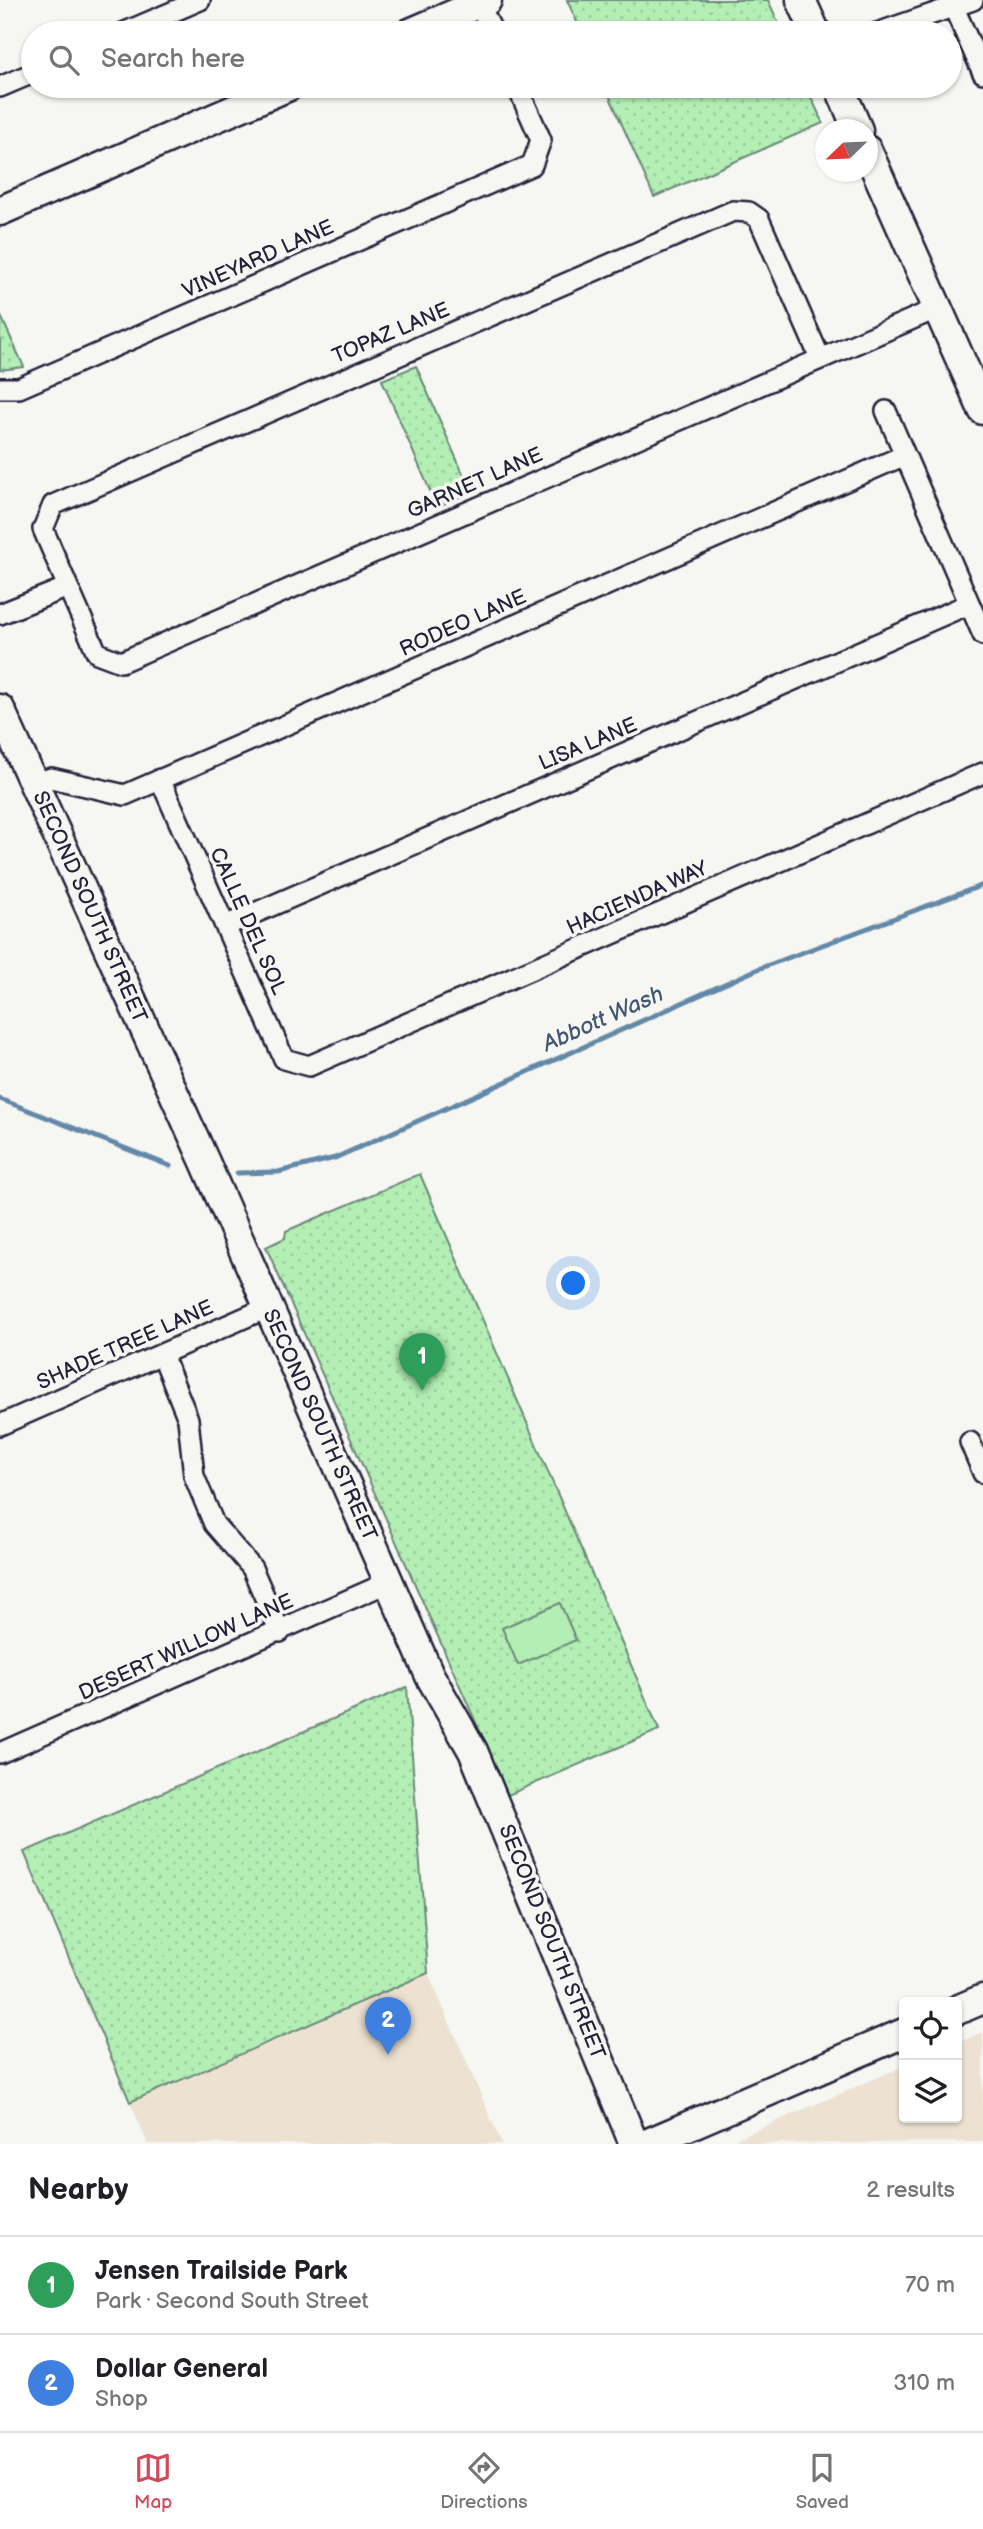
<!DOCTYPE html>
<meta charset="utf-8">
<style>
:root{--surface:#fff;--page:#f2f2f2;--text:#202124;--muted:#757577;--line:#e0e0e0;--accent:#d1495b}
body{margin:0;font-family:"Balsamiq Sans",sans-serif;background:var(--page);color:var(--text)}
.controls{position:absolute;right:21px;bottom:21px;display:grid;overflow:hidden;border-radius:7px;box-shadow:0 2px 5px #0004}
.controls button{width:63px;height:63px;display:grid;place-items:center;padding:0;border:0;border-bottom:2px solid var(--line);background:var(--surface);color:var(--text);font:35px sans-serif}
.compass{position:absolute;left:815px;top:119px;width:63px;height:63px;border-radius:50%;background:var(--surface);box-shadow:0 2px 5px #0004;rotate:247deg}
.you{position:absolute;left:574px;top:1284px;width:24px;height:24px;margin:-18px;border:5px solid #fff;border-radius:50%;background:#1a73e8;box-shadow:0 0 0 10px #1a73e833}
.badge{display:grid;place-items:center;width:46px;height:46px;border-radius:50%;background:var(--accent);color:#fff;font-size:23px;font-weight:700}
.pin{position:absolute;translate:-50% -58px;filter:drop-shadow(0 2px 4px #0008)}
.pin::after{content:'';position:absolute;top:37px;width:24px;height:21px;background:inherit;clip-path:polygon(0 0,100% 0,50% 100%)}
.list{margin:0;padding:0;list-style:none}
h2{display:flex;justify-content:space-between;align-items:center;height:91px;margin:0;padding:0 28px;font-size:30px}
h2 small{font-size:23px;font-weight:400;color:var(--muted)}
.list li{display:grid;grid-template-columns:46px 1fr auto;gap:21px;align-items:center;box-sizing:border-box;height:98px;padding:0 28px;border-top:2px solid var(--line)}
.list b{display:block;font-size:26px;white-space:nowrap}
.list p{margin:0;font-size:23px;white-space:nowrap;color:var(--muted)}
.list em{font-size:23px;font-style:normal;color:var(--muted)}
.icon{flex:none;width:38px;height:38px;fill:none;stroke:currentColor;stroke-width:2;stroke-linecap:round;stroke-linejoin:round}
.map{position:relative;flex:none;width:983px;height:2144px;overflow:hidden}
.search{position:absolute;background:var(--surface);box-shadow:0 2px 5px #0004;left:21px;right:21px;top:21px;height:77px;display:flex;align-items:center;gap:18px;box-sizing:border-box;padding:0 24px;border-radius:38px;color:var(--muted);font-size:26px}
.sheet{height:287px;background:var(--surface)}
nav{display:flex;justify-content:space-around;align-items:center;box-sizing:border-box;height:98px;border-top:2px solid var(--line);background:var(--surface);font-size:19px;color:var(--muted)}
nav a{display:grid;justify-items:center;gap:4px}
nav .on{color:var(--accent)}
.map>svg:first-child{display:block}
</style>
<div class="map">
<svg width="983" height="2144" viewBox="0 0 983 2144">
<defs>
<pattern id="grass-dots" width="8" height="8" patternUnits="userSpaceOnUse" patternTransform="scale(1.75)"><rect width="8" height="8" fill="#b3efb4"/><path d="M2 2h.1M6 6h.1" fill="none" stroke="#9acd9c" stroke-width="1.8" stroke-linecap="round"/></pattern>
</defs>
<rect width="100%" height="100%" fill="#f6f6f2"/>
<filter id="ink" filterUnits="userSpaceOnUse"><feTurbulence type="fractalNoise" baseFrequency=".0143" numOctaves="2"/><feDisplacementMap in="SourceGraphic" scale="14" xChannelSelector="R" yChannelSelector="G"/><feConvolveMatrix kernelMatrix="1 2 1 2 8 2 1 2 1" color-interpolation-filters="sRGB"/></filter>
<g filter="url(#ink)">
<!-- built -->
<path fill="#ede2d2" d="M428 1973 502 2144H148L130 2102Z
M983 2032V2142L724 2144 904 2066V2118H957V2043Z"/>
<!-- grass -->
<path fill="url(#grass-dots)" stroke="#6a8878" stroke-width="2" d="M567 0H768L783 33H582Z
M605 86H806L823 123 654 197Z
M0 314 24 367 0 370Z
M416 366 471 492 437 507 382 380Z
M420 1174 659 1730 508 1795 266 1247 285 1238 286 1231Z
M407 1687 428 1973 130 2102 24 1852Z"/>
<!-- garden -->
<path fill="#b3efb4" stroke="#6a8878" stroke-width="2" d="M560 1603 576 1640 518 1665 502 1628Z"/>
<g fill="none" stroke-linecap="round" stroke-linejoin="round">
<!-- stream -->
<path stroke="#6489a8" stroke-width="5" d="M0 1099 170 1166
M237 1173 278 1172 335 1158 758 969 983 885"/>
<defs>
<path id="street" d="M479 3 493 33
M954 8 983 73
M123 33 200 0
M877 33 973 0
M0 87 33 73
M0 388H19L532 165 541 140 517 86
M886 411 983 635
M68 587 97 653 121 662 938 308
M0 614 68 587 43 529 53 505 733 211 749 212 759 219 820 358
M160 779 284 1059 309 1066 983 773
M34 784 51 778 125 795 905 455
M225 926 969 604
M162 1354 188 1419 194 1476 214 1524 252 1568 280 1632
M0 1425 269 1307
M970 1442 983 1473
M0 1753 389 1582"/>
<path id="secondary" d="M801 0 816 33
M410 33 487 0
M839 86 858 130
M867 150 983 410
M0 211 289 86
M0 709 205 1162 430 1676 473 1751 634 2144
M957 2010 983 1999
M646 2144 904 2033"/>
</defs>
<!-- street casing -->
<use href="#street" stroke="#22223b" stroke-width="24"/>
<!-- secondary casing -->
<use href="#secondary" stroke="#22223b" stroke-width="33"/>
<!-- street -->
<use href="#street" stroke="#f6f6f2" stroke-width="19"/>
<!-- secondary -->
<use href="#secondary" stroke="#f6f6f2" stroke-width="28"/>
</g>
</g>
<g text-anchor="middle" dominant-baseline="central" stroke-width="7" stroke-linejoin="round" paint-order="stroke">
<!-- street labels -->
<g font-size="21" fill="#22223b" stroke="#f6f6f2">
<text transform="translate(258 259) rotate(-24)">VINEYARD LANE</text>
<text transform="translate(391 333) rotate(-23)">TOPAZ LANE</text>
<text transform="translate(475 483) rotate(-24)">GARNET LANE</text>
<text transform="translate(463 623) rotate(-24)">RODEO LANE</text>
<text transform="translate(588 744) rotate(-23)">LISA LANE</text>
<text transform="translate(637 898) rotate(-24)">HACIENDA WAY</text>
<text transform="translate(90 907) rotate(66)">SECOND SOUTH STREET</text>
<text transform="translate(248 921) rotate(66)">CALLE DEL SOL</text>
<text transform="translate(125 1345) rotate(-24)">SHADE TREE LANE</text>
<text transform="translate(320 1425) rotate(66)">SECOND SOUTH STREET</text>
<text transform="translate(186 1647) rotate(-24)">DESERT WILLOW LANE</text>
<text transform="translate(552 1942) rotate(68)">SECOND SOUTH STREET</text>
</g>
<!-- water labels -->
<g font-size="23" font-style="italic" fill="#435672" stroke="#f6f6f2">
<text transform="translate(603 1019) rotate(-24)">Abbott Wash</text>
</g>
</g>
</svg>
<div class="controls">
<button><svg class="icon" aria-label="locate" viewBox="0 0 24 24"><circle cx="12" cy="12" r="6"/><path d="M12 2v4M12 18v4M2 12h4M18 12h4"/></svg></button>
<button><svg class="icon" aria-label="layers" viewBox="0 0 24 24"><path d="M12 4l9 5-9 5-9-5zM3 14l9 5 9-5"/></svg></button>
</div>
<svg class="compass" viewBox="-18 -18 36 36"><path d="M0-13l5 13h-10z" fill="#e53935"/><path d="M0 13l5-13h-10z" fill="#757577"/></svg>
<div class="you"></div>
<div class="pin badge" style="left:422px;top:1391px;background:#2e9e5b">1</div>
<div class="pin badge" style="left:388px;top:2055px;background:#3f7fe0">2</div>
<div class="search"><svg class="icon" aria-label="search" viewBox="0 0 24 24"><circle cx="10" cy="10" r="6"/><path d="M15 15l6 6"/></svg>Search here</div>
</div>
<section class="sheet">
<h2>Nearby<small>2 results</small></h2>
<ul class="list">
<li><span class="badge" style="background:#2e9e5b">1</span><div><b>Jensen Trailside Park</b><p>Park · Second South Street</p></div><em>70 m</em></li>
<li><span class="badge" style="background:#3f7fe0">2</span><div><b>Dollar General</b><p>Shop</p></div><em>310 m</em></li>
</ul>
</section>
<nav>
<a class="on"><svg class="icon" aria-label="map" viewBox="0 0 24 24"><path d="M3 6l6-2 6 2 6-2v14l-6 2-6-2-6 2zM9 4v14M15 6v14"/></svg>Map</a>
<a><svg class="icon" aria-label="directions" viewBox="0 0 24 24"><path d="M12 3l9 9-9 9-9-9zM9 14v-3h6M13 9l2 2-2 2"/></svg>Directions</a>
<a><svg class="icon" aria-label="saved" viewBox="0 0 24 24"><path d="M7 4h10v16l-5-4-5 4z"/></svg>Saved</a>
</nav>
